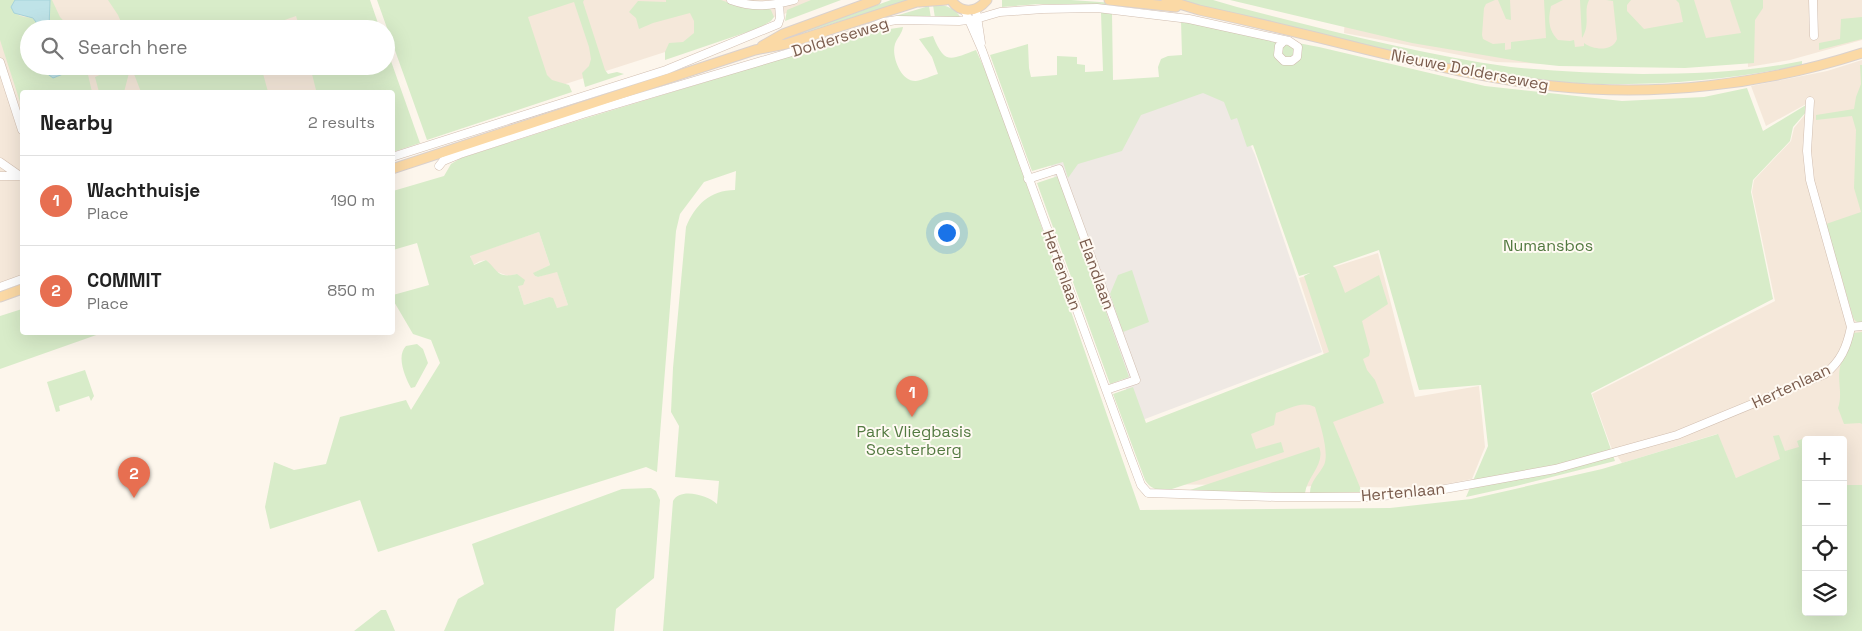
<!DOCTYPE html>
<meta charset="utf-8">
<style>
:root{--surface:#fff;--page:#f6f6f6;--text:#222;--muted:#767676;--line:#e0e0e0;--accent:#e76f51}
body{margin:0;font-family:"Space Grotesk",sans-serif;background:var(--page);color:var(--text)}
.controls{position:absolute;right:15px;bottom:15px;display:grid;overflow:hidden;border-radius:5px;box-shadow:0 5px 20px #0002}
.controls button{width:45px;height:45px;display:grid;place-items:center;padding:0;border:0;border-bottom:1px solid var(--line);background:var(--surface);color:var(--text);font:25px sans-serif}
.you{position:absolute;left:946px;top:232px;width:18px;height:18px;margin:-12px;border:4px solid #fff;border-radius:50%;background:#1a73e8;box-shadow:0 0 0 8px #1a73e833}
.badge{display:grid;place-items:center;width:32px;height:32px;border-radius:50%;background:var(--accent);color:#fff;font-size:16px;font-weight:700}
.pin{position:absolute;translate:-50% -41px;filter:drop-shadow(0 1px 2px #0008)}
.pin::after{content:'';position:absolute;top:26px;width:18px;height:15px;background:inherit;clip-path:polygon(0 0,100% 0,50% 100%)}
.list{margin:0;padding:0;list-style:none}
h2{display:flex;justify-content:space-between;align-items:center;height:65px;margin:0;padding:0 20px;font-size:21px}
h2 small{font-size:16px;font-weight:400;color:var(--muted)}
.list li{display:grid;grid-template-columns:32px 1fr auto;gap:15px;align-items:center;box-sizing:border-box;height:90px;padding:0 20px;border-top:1px solid var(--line)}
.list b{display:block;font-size:19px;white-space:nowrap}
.list p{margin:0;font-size:16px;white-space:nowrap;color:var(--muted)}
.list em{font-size:16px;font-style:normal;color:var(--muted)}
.icon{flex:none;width:28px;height:28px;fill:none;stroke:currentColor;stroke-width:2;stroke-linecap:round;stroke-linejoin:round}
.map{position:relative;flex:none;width:1862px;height:631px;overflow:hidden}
.search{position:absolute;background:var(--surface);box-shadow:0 5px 20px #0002;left:20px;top:20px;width:375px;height:55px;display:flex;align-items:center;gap:12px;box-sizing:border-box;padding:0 18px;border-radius:28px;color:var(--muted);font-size:19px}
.panel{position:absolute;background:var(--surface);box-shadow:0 5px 20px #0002;left:20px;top:90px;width:375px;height:245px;border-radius:5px}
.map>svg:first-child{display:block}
</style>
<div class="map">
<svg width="1862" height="631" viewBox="0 0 1862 631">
<rect width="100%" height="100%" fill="#fdf6ec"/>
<!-- residential -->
<path fill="#f5e8da" d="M0 0H297L305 29H29V66H316L324 92H22V282L0 289Z
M508 0H827L553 88Z
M1346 0H1862V40L1790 60 1748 67 1747 37 1550 64 1496 62 1344 33Z
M1862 60V485H1843V440H1806V486L1745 499 1717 434 1622 463 1611 447 1592 394 1775 301 1752 192 1754 180 1791 141 1794 128 1808 111V103L1766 126 1751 86 1827 71Z
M539 232 550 265 534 273 535 276 538 277 557 271 568 305 563 307 557 308 549 297 524 305 518 286 517 274 508 276 495 271 486 260 480 261 473 265 470 255Z
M1378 253 1415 397 1479 386 1485 447 1472 479 1426 488 1156 484 1325 358 1299 278Z"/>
<!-- industrial -->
<path fill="#efe9e4" d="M1203 91 1230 100 1255 155 1322 352 1137 422 1045 149Z"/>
<!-- green -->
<path fill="#d8ecc9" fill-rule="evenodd" d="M0 0H15L11 7C13 9 14 12 17 14 27 21 35 12 41 29H29V66H43L45 72 57 77 72 66H86L92 92H22V108L0 40Z
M50 0H52L60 17 71 29H49Z
M108 0H370L380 29H300L296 16 279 22 281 29H124L118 15Z
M377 0H584L583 2 605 70 608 74 617 72 624 74 585 87 582 73 589 66 591 59 589 47 574 2 528 17 547 75 552 80 569 85 572 92 427 140Z
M666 0H721L732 4 767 8 771 10 774 17 771 21 759 28 665 60V52L669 43 683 42 694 33V21L690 13 653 23 639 29 636 18 629 12 638 1 666 2Z
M811 0H841L785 21 787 10Z
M891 0H909L783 39Z
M1002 0H1071L1114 3 1111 5 1039 4 1002 7Z
M1177 0H1213L1237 7C1327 30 1418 54 1511 67 1555 72 1599 73 1643 74 1697 74 1749 72 1802 61V65C1715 83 1624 89 1535 80 1489 75 1443 64 1398 53 1324 37 1251 19 1177 0Z
M1230 0H1495L1486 4 1484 8 1482 35 1483 39 1493 44 1505 43V50L1511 49V42L1546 38 1544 0H1563L1551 6C1548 19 1548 30 1558 40L1570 41 1574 40 1575 47 1584 46V43C1593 50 1613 52 1617 39L1613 1 1606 0H1631L1627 5V11L1644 29 1683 22 1679 3 1676 0H1694L1706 38 1741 33 1730 0H1763V8L1755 20 1754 63 1685 68 1559 66 1531 63 1412 43Z
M1498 0H1510L1511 20 1506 19Z
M1580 0H1589C1583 12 1591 24 1582 38Z
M933 5C944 4 955 8 961 18H935Z
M929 6 931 18 892 17Z
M1101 13H1112L1113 80 1159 77 1158 67 1161 59 1168 56 1182 55 1181 21 1319 47 1485 86 1622 101 1704 97 1747 88 1763 131 1806 105 1807 111 1793 127 1790 141 1753 180 1751 192 1773 299 1591 393 1615 461 1516 486 1466 497 1488 446 1481 385 1419 390 1379 250 1333 266 1336 269 1345 293 1379 275 1388 304 1362 321 1370 351 1369 356 1363 359 1367 370 1375 380 1384 403 1333 422 1362 492 1310 493C1310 481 1319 475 1324 465 1330 452 1319 421 1315 407 1302 400 1289 409 1276 413L1274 425 1251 434 1256 449 1281 442 1284 452 1172 489C1161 492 1151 490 1145 480L1113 394 1133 387 1146 423 1329 352 1304 276 1310 273 1299 276 1253 145 1247 147 1237 118 1231 120 1224 102 1203 93 1141 115 1122 151 1078 164 1068 178 1063 162 1032 171 990 55 1028 44 1029 68 1031 77 1057 75V56L1077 57V64L1085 65V72L1103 71Z
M1862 17V39L1819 50V43L1840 39 1841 19Z
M903 27C902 34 897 38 895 44 891 56 901 82 916 81 923 80 931 76 938 74L932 57 919 39 933 36C945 66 951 59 976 50L994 90 1140 510 1390 508 1471 499 1602 469 1718 434 1736 478 1780 459 1773 436 1779 435 1785 451 1799 447 1797 441 1810 436 1812 440H1806V612H1843V485H1862V631H663L673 501C680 487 708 495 717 504L719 481 675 477 679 426 671 412 673 368 686 227C695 205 710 190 735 190L736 171 704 182 680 214 676 231 657 472 646 467 378 552 360 500 270 529 265 507 274 462 294 470 326 464 340 417 406 400 411 410 440 363 431 340 413 334 393 300V295L429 285 417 243 393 250V191L444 176 451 164 461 158 570 123 870 32ZM539 232 550 265 533 273 535 276 538 277 557 272 568 305 557 308 553 298 549 297 524 305 518 286 523 285 525 280 517 274C497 279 498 270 486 260L474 265 470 256Z
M386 47 420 143 393 152 392 92H310L316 90 310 66H386Z
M1860 65H1862V323C1857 323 1855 321 1853 317L1826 224 1861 212 1854 188 1856 130 1852 116 1816 120V115L1854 109 1856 97 1861 84Z
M135 66H261L268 92H141L134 74Z
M104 73 117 75 129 73 124 92H99L95 77Z
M1058 176 1129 377 1110 384 1037 183Z
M1132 270 1149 322 1123 332 1110 294 1118 275Z
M22 309V332L102 333 0 369V316Z
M1862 332V424L1860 423 1844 424 1838 408C1843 394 1837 381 1840 367 1842 357 1851 346 1854 333Z
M417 344 423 349 428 363 415 387 411 388C405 377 396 356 406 346Z
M85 370 94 396 91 401 89 396 59 406 60 411 56 412 47 382Z
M1319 447C1326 463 1307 477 1305 493L1187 491Z
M651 488 656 491 660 500 654 578 616 609 614 631H444L458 599 484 584 472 544 622 489Z
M381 610H386L395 631H354Z"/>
<!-- water -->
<path fill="#bfe3e8" stroke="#a5d3da" d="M15 0H50L49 29H41L33 18 14 13 11 7Z
M43 66H72L63 74 53 78 45 72Z"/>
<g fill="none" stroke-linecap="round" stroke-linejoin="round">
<defs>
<path id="minor" d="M731 0C753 8 772 6 794 0
M1813 0 1814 36
M976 10 981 43
M965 11 982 50 1129 453 1141 485 1148 493 1276 497H1367L1423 493 1555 469 1677 435 1825 374C1841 361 1847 347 1851 327L1810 180 1807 151 1810 101
M0 62 22 130
M392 157 666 70 778 24 780 18 779 4
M0 162 20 176
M439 166 443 161 460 154 583 114 856 33 884 22 897 20 959 21 976 19 1000 12 1043 9 1097 8 1189 19 1289 41 1298 47 1297 57 1292 61H1284L1278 55 1279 46 1284 41
M0 176H20
M1028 179 1059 169 1136 380 1106 390
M0 287 22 279
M1851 327 1862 326"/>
<path id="major" d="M951 0C961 14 976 13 987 0
M1109 0 1176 7
M1166 0 1199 10C1254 22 1309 35 1364 49 1426 64 1489 79 1553 86 1656 97 1763 85 1862 53
M919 2 946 0
M762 46 783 34 876 0
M392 169 755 50 786 44 923 0
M0 297 22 289"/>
</defs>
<!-- minor casing -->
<use href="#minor" stroke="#d1beb0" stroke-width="9"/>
<!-- major casing -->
<use href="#major" stroke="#dad1cd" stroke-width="11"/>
<!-- minor -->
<use href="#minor" stroke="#fff" stroke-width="8"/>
<!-- major -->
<use href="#major" stroke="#fbd9a5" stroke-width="9"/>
</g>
<g text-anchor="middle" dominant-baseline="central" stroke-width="4" stroke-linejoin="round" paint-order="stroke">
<!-- street labels -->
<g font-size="16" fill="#7a5c4d" stroke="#fffaf3">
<text transform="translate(840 37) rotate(-17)">Dolderseweg</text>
<text transform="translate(1470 70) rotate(11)">Nieuwe Dolderseweg</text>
<text transform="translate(1062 270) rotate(70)">Hertenlaan</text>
<text transform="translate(1097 274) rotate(70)">Elandlaan</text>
<text transform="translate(1791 386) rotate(-25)">Hertenlaan</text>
<text transform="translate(1403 492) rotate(-5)">Hertenlaan</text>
</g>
<!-- park labels -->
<g font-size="16" fill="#537a41" stroke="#fffaf3">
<text x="1548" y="245">Numansbos</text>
<text x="914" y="431">Park Vliegbasis<tspan x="914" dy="18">Soesterberg</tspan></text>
</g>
</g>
</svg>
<div class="controls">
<button>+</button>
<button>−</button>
<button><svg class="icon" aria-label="locate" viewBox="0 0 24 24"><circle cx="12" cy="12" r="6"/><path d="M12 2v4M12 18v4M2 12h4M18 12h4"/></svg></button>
<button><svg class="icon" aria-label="layers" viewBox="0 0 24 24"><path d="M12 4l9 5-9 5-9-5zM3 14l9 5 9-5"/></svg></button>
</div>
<div class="you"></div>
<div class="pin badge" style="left:912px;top:417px">1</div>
<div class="pin badge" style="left:134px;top:498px">2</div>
<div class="search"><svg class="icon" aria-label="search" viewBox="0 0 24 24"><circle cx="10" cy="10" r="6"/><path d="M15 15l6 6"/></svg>Search here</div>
<section class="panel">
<h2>Nearby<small>2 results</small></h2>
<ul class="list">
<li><span class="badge">1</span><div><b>Wachthuisje</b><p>Place</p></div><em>190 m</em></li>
<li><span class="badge">2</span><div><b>COMMIT</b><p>Place</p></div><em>850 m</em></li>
</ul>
</section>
</div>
